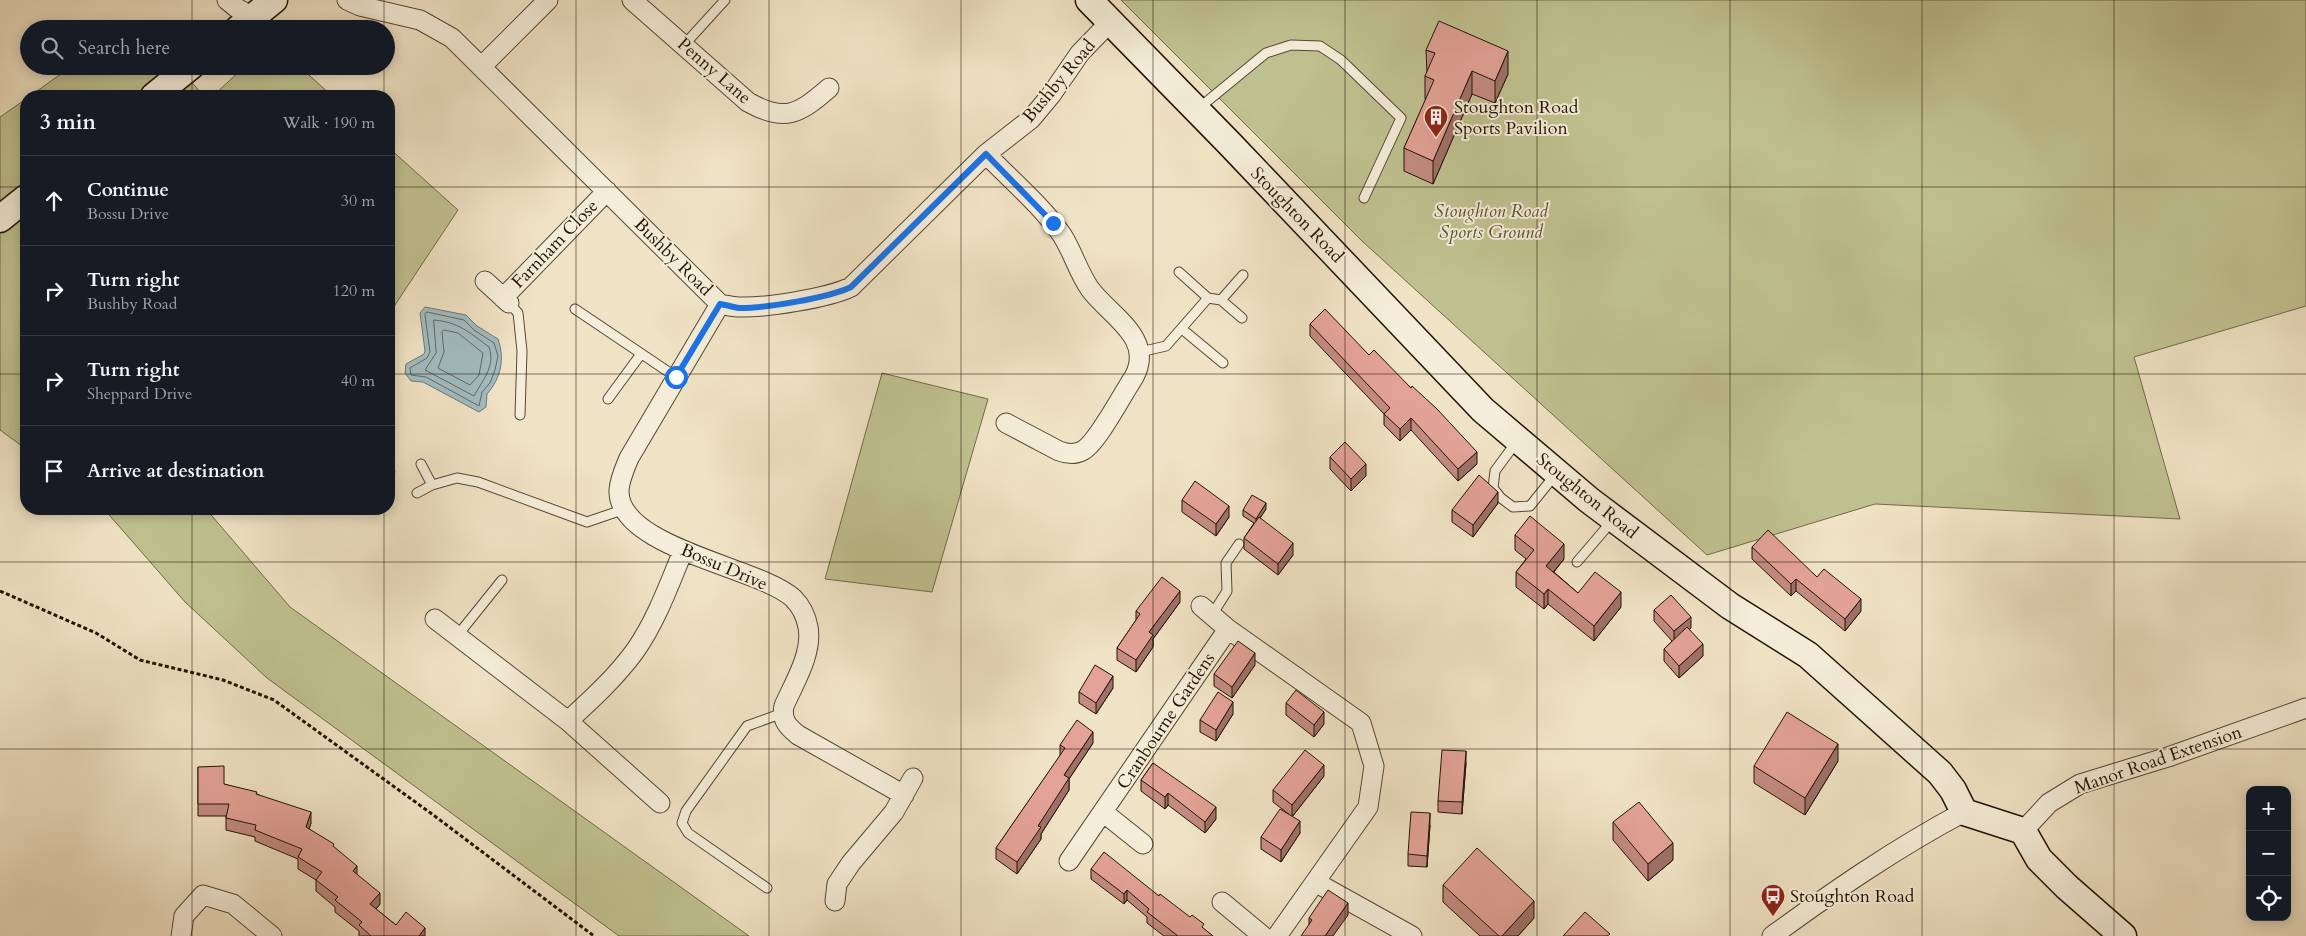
<!DOCTYPE html>
<meta charset="utf-8">
<style>
:root{--surface:#171b24;--page:#242831;--text:#f1f3f6;--muted:#9ea1a6;--line:#363941}
body{margin:0;font-family:Cardo,serif;background:var(--page);color:var(--text)}
.controls{position:absolute;right:15px;bottom:15px;display:grid;overflow:hidden;border-radius:10px;box-shadow:0 2px 12px #0003}
.controls button{width:45px;height:45px;display:grid;place-items:center;padding:0;border:0;border-bottom:1px solid var(--line);background:var(--surface);color:var(--text);font:25px sans-serif}
.stop{position:absolute;width:15px;height:15px;margin:-11px;border:4px solid #1a73e8;border-radius:50%;background:#fff}
.stop.end{background:#1a73e8;border-color:#fff;box-shadow:0 1px 5px #0008}
.list{margin:0;padding:0;list-style:none}
h2{display:flex;justify-content:space-between;align-items:center;height:65px;margin:0;padding:0 20px;font-size:21px}
h2 small{font-size:16px;font-weight:400;color:var(--muted)}
.list li{display:grid;grid-template-columns:32px 1fr auto;gap:15px;align-items:center;box-sizing:border-box;height:90px;padding:0 20px;border-top:1px solid var(--line)}
.list b{display:block;font-size:19px;white-space:nowrap}
.list p{margin:0;font-size:16px;white-space:nowrap;color:var(--muted)}
.list em{font-size:16px;font-style:normal;color:var(--muted)}
.icon{flex:none;width:28px;height:28px;fill:none;stroke:currentColor;stroke-width:2;stroke-linecap:round;stroke-linejoin:round}
.map{position:relative;flex:none;width:2306px;height:936px;overflow:hidden}
.search{position:absolute;background:var(--surface);box-shadow:0 2px 12px #0003;left:20px;top:20px;width:375px;height:55px;display:flex;align-items:center;gap:12px;box-sizing:border-box;padding:0 18px;border-radius:28px;color:var(--muted);font-size:19px}
.panel{position:absolute;background:var(--surface);box-shadow:0 2px 12px #0003;left:20px;top:90px;width:375px;height:425px;border-radius:20px}
.map>svg:first-child{display:block}
</style>
<div class="map">
<svg width="2306" height="936" viewBox="0 0 2306 936">
<rect width="100%" height="100%" fill="#f0e3c5"/>
<filter id="stains"><feTurbulence type="fractalNoise" baseFrequency=".004" numOctaves="4"/><feColorMatrix values="0 0 0 0 .2 0 0 0 0 .09 0 0 0 0 .02 0 0 0 .5 -.17"/></filter>
<radialGradient id="worn" r=".72"><stop offset=".6" stop-color="#630" stop-opacity="0"/><stop offset="1" stop-color="#630" stop-opacity=".3"/></radialGradient>
<!-- green -->
<path fill="#c0c190" stroke="#716a4a" d="M1121 0H2306V306L2134 357 2180 519 1875 504 1707 555 1362 241Z
M72 66H177L204 96H30Z
M245 66H299L332 96H213Z
M26 99V449L0 430V117Z
M389 148 458 210 389 314Z
M882 373 988 399 932 592 825 579Z
M104 509H206L290 607 749 936H619L267 678 185 602Z"/>
<!-- water -->
<path fill="#a1bbc0" stroke="#6e7874" d="M425 307 466 315 477 326 498 339C505 359 501 378 487 394L486 407 479 412 423 382 411 381 405 373 406 364 424 354 425 351 420 313Z
M389 461 393 464 395 472 389 485Z"/>
<g fill="none" stroke-linecap="round" stroke-linejoin="round">
<!-- shore -->
<path stroke="#626762" stroke-width="1" d="M427 312 464 320 474 330 494 343 498 356 495 370 490 383 482 392 479 406 426 377 411 375 410 368 427 358 430 352 425 315Z
M434 320C459 322 470 333 489 347 496 366 482 381 474 396L425 370 436 353Z
M444 330 458 333 483 353 479 375 470 385 438 368 444 352 442 332Z"/>
<defs>
<path id="lane" d="M684 45 725 0
M1199 108 1266 53 1291 45 1320 46 1341 60 1401 118 1364 198
M1208 298 1221 300 1243 275
M1221 300 1242 318
M509 303 518 313 522 351 520 415
M575 309 676 377
M1182 329 1223 363
M1140 352 1166 346 1208 298 1179 272
M608 399 641 354
M1517 441 1495 471 1493 488 1501 498 1513 507 1530 506 1555 475
M421 464 432 485
M417 493 432 485 457 478 478 482 587 522 625 509
M1577 562 1612 521
M1212 615 1227 591 1226 563 1239 544
M457 636 502 580
M767 888 688 833 682 823 686 811 747 726 783 713"/>
<path id="street" d="M227 0 238 9 253 17
M347 0 360 6 420 20 452 38 720 304C726 305 733 307 739 307 766 308 828 298 851 287L986 154 1031 119 1051 95 1080 53 1110 22
M632 0 748 102C785 123 799 114 829 88
M481 67 548 0
M986 154C1011 180 1041 205 1062 235 1073 252 1078 272 1090 289 1110 316 1155 338 1134 377 1123 393 1097 444 1082 451 1074 455 1067 454 1059 451L1006 423
M485 281 509 303
M503 298 607 191
M720 304 629 458C625 468 620 478 619 490 617 548 759 567 793 598 801 606 806 616 808 627 813 653 794 683 784 706 781 720 788 727 798 735L904 795
M1201 606 1228 629 1361 723 1374 766 1368 807 1277 936
M435 619 568 721 660 803
M568 721C592 699 616 677 635 651 656 621 669 585 683 551
M1103 812 1143 844
M2023 831 2049 803 2080 784 2168 757 2306 708
M1069 861 1228 629
M1315 882 1412 936
M835 901 837 884 851 863 894 812 913 778
M1222 902 1263 936
M181 936 184 916 203 895 233 904 272 936
M1772 936C1834 891 1896 848 1964 812"/>
<path id="secondary" d="M1089 0 1229 143 1483 410 1589 500 1730 606 1808 655 1940 773 1953 790 1964 812 2023 831 2039 859 2067 887 2123 936
M238 29 274 0
M154 96 191 66
M0 219 26 198"/>
</defs>
<!-- lane casing -->
<use href="#lane" stroke="#564734" stroke-width="11"/>
<!-- street casing -->
<use href="#street" stroke="#564734" stroke-width="21"/>
<!-- secondary casing -->
<use href="#secondary" stroke="#221303" stroke-width="29"/>
<!-- path -->
<path stroke="#221303" stroke-width="3" stroke-dasharray="4 2.5" stroke-linecap="butt" d="M0 591 96 633 140 660 223 680 274 700 432 814 594 936"/>
<!-- lane -->
<use href="#lane" stroke="#f5edd9" stroke-width="9"/>
<!-- street -->
<use href="#street" stroke="#f5edd9" stroke-width="19"/>
<!-- secondary -->
<use href="#secondary" stroke="#f5edd9" stroke-width="26"/>
</g>
<!-- wall -->
<path fill="#c38b82" stroke="#221303" d="M1426 50 1508 74 1495 103 1472 94 1433 184 1404 171V148L1426 99H1425V76L1427 73Z
M1310 324 1369 355 1477 464 1458 481 1411 430 1400 441 1384 425V414L1310 336Z
M1330 457 1366 476 1351 491 1330 469Z
M1182 500 1229 517 1216 536 1182 512Z
M1498 503 1473 537 1452 522V510Z
M1266 509 1260 518 1293 555 1278 575 1244 549V538L1254 523 1243 516V510Z
M1515 535 1564 559 1554 572 1578 593 1621 607 1594 641 1548 604 1544 609 1516 587V572L1526 559 1515 550Z
M1752 547 1817 577 1861 611 1845 631 1796 591 1791 596 1752 559Z
M1180 602 1153 639V647L1136 672 1117 660V648L1136 620V611Z
M1654 610 1691 628 1689 630 1703 656 1679 678 1664 661V649L1672 641 1654 621Z
M1255 665 1232 698 1214 686V674Z
M1113 688 1096 714 1079 703V692Z
M1286 703 1324 724 1314 737 1286 715Z
M1233 714 1216 741 1200 732V720Z
M1093 743 1069 779V790L1041 834V839L1017 874 996 859V848L1060 756V745Z
M1838 761 1805 815 1754 783V766Z
M1153 763 1216 819 1205 833 1168 805 1165 809 1141 791V780Z
M1466 763 1462 814 1438 812V801Z
M198 767 224 784 257 794 311 823 309 829 334 847 357 875 380 904 376 909 396 925 425 936H359V931L335 912V907L316 891V880L298 869V859L255 841V837L226 830V816H198Z
M1324 776 1292 817 1300 833 1281 862 1261 849V837L1290 815 1273 802V790Z
M1613 822 1673 860 1648 881 1613 840Z
M1430 825 1427 867 1408 866V854Z
M1091 869 1159 896 1213 936H1164L1147 923V917L1127 900 1124 904 1091 879Z
M1443 885 1534 918 1518 936H1480L1443 902Z
M1348 915 1309 925V918Z"/>
<!-- shaded-wall -->
<path fill="#9f716a" stroke="#221303" d="M1508 51V74L1495 103V81Z
M1472 71V94L1433 184V161Z
M1411 418V430L1400 441V429Z
M1477 452V464L1458 481V469Z
M1366 464V476L1351 491V479Z
M1498 492V503L1473 537V525Z
M1266 503V509L1256 524V519Z
M1229 506V517L1216 536V524Z
M1293 543V555L1278 575V564Z
M1564 544V559L1546 581V566Z
M1796 579V591L1791 596V584Z
M1548 589V604L1544 609V594Z
M1180 591V602L1153 639V647L1136 672V660L1149 632Z
M1621 592V607L1594 641V626Z
M1861 599V611L1845 631V619Z
M1691 617V628L1674 643V631Z
M1703 644V656L1679 678V666Z
M1255 653V665L1232 698V687Z
M1113 676V688L1096 714V703Z
M1233 702V714L1216 741V730Z
M1324 712V724L1314 737V725Z
M1093 732V743L1069 779V790L1041 834V839L1017 874V862L1038 826 1064 775Z
M1838 744V761L1805 815V798Z
M1466 751V763L1462 814V802Z
M1324 765V776L1292 817V805Z
M1168 793V805L1165 809V797Z
M1216 807V819L1205 833V822Z
M311 812V823L306 839V827Z
M1430 813V825L1427 867V856Z
M1300 821V833L1281 862V850Z
M1673 843V860L1648 881V864Z
M357 866V877L353 871Z
M1127 890V900L1124 904V894Z
M380 893V904L370 916V904Z
M1534 901V918L1518 936H1502Z
M1348 903V915L1333 936H1325Z
M425 928V936H419Z"/>
<!-- building -->
<path fill="#e3a297" stroke="#221303" d="M1439 21 1508 51 1495 81 1472 71 1433 161 1404 148 1434 80 1425 76 1435 53 1426 50Z
M1325 309 1369 355 1374 350 1411 388 1412 386 1437 409 1477 452 1458 469 1411 418 1400 429 1384 414 1390 408 1310 324Z
M1345 442 1366 464 1351 479 1330 457Z
M1479 475 1498 492 1473 525 1452 510Z
M1195 481 1229 506 1216 524 1182 500Z
M1252 495 1266 503 1256 519 1243 510Z
M1530 516 1564 544 1546 566 1578 593 1595 572 1621 592 1594 626 1548 589 1544 594 1516 572 1534 550 1515 535Z
M1259 517 1293 543 1278 564 1244 538Z
M1768 530 1817 577 1824 569 1861 599 1845 619 1796 579 1791 584 1752 547Z
M1162 577 1180 591 1149 632 1153 635 1136 660 1117 648 1140 614 1136 611Z
M1671 595 1691 617 1674 631 1654 610Z
M1687 627 1703 644 1679 666 1664 649Z
M1238 641 1255 653 1232 687 1214 674Z
M1095 665 1113 676 1096 703 1079 692Z
M1296 690 1324 712 1314 725 1286 703Z
M1218 692 1233 702 1216 730 1200 720Z
M1787 712 1838 744 1805 798 1754 766Z
M1077 720 1093 732 1064 775 1069 778 1038 826 1041 827 1017 862 996 848 1065 748 1060 745Z
M1305 750 1324 765 1292 805 1273 790Z
M1442 750 1466 751 1462 802 1438 801Z
M1153 763 1216 807 1205 822 1168 793 1165 797 1141 780Z
M224 766V784L257 792 256 794 311 812 306 827 334 844 333 846 357 866 353 871 380 893 370 904 396 925 406 912 425 928 419 936H371L359 925 362 922 335 900 338 897 316 880 322 872 298 857 302 849 255 830 256 825 226 818 229 804H198V767Z
M1639 802 1673 843 1648 864 1613 822Z
M1280 809 1300 821 1281 850 1261 837Z
M1411 812 1430 813 1427 856 1408 854Z
M1477 848 1534 901 1502 936H1499L1443 885Z
M1104 852 1159 896 1160 894 1190 917 1192 915 1204 924 1202 927 1213 936H1178L1147 912 1149 909 1127 890 1124 894 1091 869Z
M1328 890 1348 903 1325 936H1301L1312 920 1309 918Z
M1585 912 1610 934 1607 936H1563Z"/>
<g fill="none" stroke-linecap="round" stroke-linejoin="round">
<!-- route -->
<path stroke="#1a73e8" stroke-width="6" d="M676 377 720 304C726 305 733 307 739 308 766 308 828 298 851 287L986 154 1053 223"/>
</g>
<!-- grid -->
<path fill="none" stroke="#221303" stroke-width="1" stroke-opacity="0.55" d="M192 0V29M384 0V29M576 0V936M769 0V936M961 0V936M1153 0V936M1345 0V936M1537 0V936M1730 0V936M1922 0V936M2114 0V936M192 66V96M384 66V96M0 187H26M389 187H2306M0 374H26M389 374H2306M192 509V936M384 509V936M0 562H2306M0 749H2306"/>
<!-- icons -->
<defs>
<symbol id="building-pin" viewBox="-11 -11 22 30"><path d="M0 17L-7.5 6A9.5 9.5 0 1 1 7.5 6Z" fill="#8f2418" stroke="#f5edd9"/><path d="M-4-6H4V6H1V3H-1V6H-4ZM-2.5-4.3h1.7v1.8h-1.7ZM.8-4.3h1.7v1.8H.8ZM-2.5-1h1.7V.8h-1.7ZM.8-1h1.7V.8H.8Z" fill="#fff"/></symbol>
<symbol id="bus-pin" viewBox="-11 -11 22 30"><path d="M0 17L-7.5 6A9.5 9.5 0 1 1 7.5 6Z" fill="#8f2418" stroke="#f5edd9"/><path d="M-5-6H5V4H4V6H2V4H-2V6H-4V4H-5ZM-3.5-4V0h7V-4ZM-3.5 1.2v1.5H-2V1.2ZM2 1.2v1.5H3.5V1.2Z" fill="#fff"/></symbol>
</defs>
<g fill-rule="evenodd">
<use href="#building-pin" x="1422" y="103" width="28" height="38"/>
<use href="#bus-pin" x="1759" y="882" width="28" height="38"/>
</g>
<g text-anchor="middle" dominant-baseline="central" stroke-width="4" stroke-linejoin="round" paint-order="stroke">
<!-- street labels -->
<g font-size="18" fill="#221303" stroke="#f5edd9">
<text transform="translate(714 71) rotate(41)">Penny Lane</text>
<text transform="translate(1059 81) rotate(-50)">Bushby Road</text>
<text transform="translate(1297 215) rotate(46)">Stoughton Road</text>
<text transform="translate(555 244) rotate(-46)">Farnham Close</text>
<text transform="translate(673 257) rotate(45)">Bushby Road</text>
<text transform="translate(1587 496) rotate(39)">Stoughton Road</text>
<text transform="translate(724 567) rotate(23)">Bossu Drive</text>
<text transform="translate(1166 721) rotate(-56)">Cranbourne Gardens</text>
<text transform="translate(2158 760) rotate(-19)">Manor Road Extension</text>
</g>
<!-- poi labels -->
<g font-size="18" fill="#221303" stroke="#f5edd9" text-anchor="start">
<text x="1454" y="107">Stoughton Road<tspan x="1454" dy="21">Sports Pavilion</tspan></text>
<text x="1790" y="896">Stoughton Road</text>
</g>
<!-- park labels -->
<g font-size="18" font-style="italic" fill="#595034" stroke="#f5edd9">
<text x="1491" y="211">Stoughton Road<tspan x="1491" dy="21">Sports Ground</tspan></text>
</g>
</g>
<rect width="100%" height="100%" filter="url(#stains)"/>
<rect width="100%" height="100%" fill="url(#worn)"/>
</svg>
<div class="controls">
<button>+</button>
<button>−</button>
<button><svg class="icon" aria-label="locate" viewBox="0 0 24 24"><circle cx="12" cy="12" r="6"/><path d="M12 2v4M12 18v4M2 12h4M18 12h4"/></svg></button>
</div>
<div class="stop" style="left:676px;top:377px"></div>
<div class="stop end" style="left:1053px;top:223px"></div>
<div class="search"><svg class="icon" aria-label="search" viewBox="0 0 24 24"><circle cx="10" cy="10" r="6"/><path d="M15 15l6 6"/></svg>Search here</div>
<section class="panel">
<h2>3 min<small>Walk · 190 m</small></h2>
<ul class="list">
<li><svg class="icon" aria-label="ahead" viewBox="0 0 24 24"><path d="M12 20V5M6 11l6-6 6 6"/></svg><div><b>Continue</b><p>Bossu Drive</p></div><em>30 m</em></li>
<li><svg class="icon" aria-label="right" viewBox="0 0 24 24"><path d="M7 20v-9h11M14 6l5 5-5 5"/></svg><div><b>Turn right</b><p>Bushby Road</p></div><em>120 m</em></li>
<li><svg class="icon" aria-label="right" viewBox="0 0 24 24"><path d="M7 20v-9h11M14 6l5 5-5 5"/></svg><div><b>Turn right</b><p>Sheppard Drive</p></div><em>40 m</em></li>
<li><svg class="icon" aria-label="arrive" viewBox="0 0 24 24"><path d="M6 21V4h12l-3 4 3 4H6"/></svg><div><b>Arrive at destination</b></div></li>
</ul>
</section>
</div>
